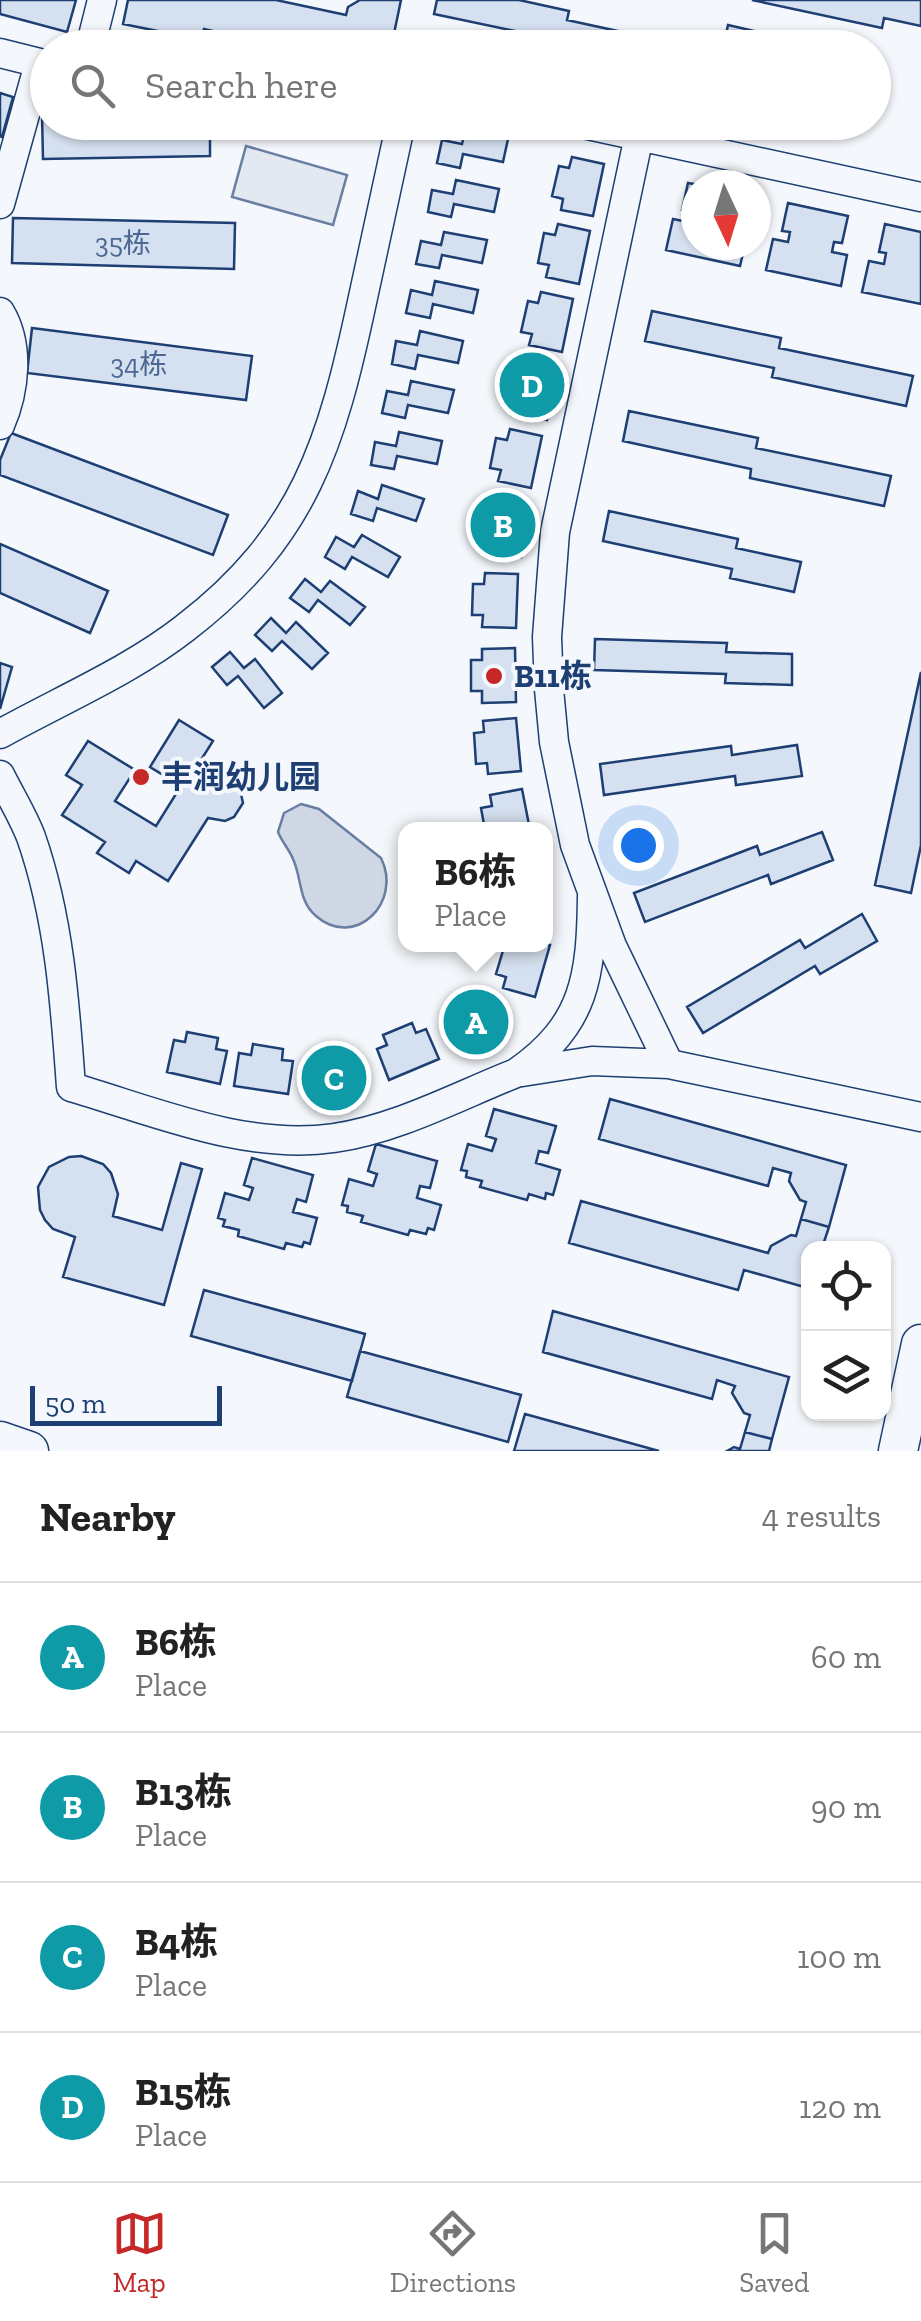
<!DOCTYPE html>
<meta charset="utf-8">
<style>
:root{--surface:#fff;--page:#f6f6f6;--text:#222;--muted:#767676;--line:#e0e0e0;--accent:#c62828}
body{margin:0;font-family:"Zilla Slab","Noto Sans SC",serif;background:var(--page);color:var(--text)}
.controls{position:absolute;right:30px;bottom:30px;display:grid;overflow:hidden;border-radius:20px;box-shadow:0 2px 8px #0004}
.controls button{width:90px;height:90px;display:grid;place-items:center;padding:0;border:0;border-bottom:2px solid var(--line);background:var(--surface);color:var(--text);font:50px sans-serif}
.compass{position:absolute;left:681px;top:170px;width:90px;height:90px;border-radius:50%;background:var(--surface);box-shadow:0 2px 8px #0004;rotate:176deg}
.scale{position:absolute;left:30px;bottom:25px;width:192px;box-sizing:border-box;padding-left:10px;border:5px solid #1d3f73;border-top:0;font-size:28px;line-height:35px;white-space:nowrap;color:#1d3f73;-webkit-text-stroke:8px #f4f7fb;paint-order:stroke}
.you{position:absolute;left:638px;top:845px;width:35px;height:35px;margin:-25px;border:8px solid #fff;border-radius:50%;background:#1a73e8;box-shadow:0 0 0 15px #1a73e833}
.badge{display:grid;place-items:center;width:65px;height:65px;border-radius:50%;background:var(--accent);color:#fff;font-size:32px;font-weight:700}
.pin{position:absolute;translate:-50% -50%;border:5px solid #fff;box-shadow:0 2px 10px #0006}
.popup{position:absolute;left:398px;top:822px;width:155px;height:130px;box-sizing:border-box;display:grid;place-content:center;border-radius:20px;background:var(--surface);filter:drop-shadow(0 2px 8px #0005);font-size:32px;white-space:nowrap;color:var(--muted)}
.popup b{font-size:38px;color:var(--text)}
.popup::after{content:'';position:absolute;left:50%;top:100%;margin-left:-20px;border:20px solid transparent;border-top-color:var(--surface)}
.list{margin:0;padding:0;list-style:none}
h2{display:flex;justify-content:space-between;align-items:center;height:130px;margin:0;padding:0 40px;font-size:42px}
h2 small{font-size:32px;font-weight:400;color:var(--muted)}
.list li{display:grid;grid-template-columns:65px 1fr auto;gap:30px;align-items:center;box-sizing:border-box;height:150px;padding:0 40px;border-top:2px solid var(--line)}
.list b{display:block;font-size:38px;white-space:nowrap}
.list p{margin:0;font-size:32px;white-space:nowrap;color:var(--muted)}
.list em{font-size:32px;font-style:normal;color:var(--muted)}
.icon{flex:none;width:55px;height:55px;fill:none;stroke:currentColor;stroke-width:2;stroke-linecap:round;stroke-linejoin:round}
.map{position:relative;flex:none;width:921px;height:1451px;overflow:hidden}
.search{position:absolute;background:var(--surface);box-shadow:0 2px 8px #0004;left:30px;right:30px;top:30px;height:110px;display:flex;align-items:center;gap:25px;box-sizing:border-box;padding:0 35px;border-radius:55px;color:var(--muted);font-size:38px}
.sheet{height:730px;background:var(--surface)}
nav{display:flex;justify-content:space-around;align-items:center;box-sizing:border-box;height:140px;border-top:2px solid var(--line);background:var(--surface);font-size:28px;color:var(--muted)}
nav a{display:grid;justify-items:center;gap:5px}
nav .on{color:var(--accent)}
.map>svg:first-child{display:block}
</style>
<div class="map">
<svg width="921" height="1451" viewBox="0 0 921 1451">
<rect width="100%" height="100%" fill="#f4f7fb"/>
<!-- green -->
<path fill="#e3e9f0" stroke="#687fa3" stroke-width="2.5" d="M246 146 347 175 333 225 232 197Z"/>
<!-- water -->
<path fill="#cfd7e4" stroke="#687fa3" stroke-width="2.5" d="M301 804 319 809 381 858C403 902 355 950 316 916 298 901 302 878 293 859 289 849 282 842 278 832L284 813Z"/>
<!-- building -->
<path fill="#d5e0f0" stroke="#1d3f73" stroke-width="2.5" d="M0 0H76L67 32 0 14Z
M128 0H276L346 15 348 7 360 0H401L391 48 323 33 320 48H288L204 29 202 40 123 24Z
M437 0H519L569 11 567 20 696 48H561L563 41 434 14Z
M752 0H921V26L884 18 882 28Z
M728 25 794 40 792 48H723Z
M0 93 13 97 2 137 0 136Z
M42 114H48V122H210V156L43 159Z
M465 131 508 139 503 162 463 154 460 168 437 163 442 140 462 144Z
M572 157 604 164 593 216 561 210 563 199 552 196 559 166 569 168Z
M456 180 499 189 494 212 454 204 451 217 428 212 432 190 453 194Z
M688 183 700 185H696V245H745L740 266 666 250 673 219 688 222 690 212 682 210Z
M788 203 848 216 842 243 834 242 832 252 847 255 841 286 766 270 773 239 788 242 790 232 782 231Z
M13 218 235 223 234 269 12 263Z
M558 224 590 231 579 284 546 277 549 265 538 263 544 233 555 235Z
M885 224 921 232V304L862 292 869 261 884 264 886 253 879 252Z
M444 232 487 240 482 263 442 255 439 268 416 264 421 241 441 245Z
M435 281 478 290 473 313 433 304 430 318 406 313 411 290 432 295Z
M541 292 573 299 562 352 529 345 532 334 521 332 528 301 538 303Z
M652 311 781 338 779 348 913 376 906 406 772 377 774 368 645 341Z
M32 328 252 356 246 400 27 373Z
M420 331 463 341 458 363 418 355 415 369 392 364 396 341 417 345Z
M526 360 558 367 547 420 514 413 516 402 506 399 512 369 523 371Z
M411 381 454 390 448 413 408 405 405 418 382 413 387 391 408 395Z
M629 411 758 438 756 448 891 476 884 506 750 478 751 469 623 441Z
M510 429 542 436 531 488 498 481 501 470 490 468 496 438 507 440Z
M399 432 442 441 437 464 397 456 394 469 371 465 375 442 396 446Z
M11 433 228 515 213 555 0 475V460Z
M382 485 424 499 416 521 377 508 373 521 351 514 358 491 378 499Z
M495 499 528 503 521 557 488 552 489 541 478 540 482 509 493 510Z
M609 511 738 539 736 548 801 562 794 592 730 578 732 569 603 541Z
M362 535 400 557 388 577 352 557 345 569 325 557 336 537 354 547Z
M0 544 108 591 90 633 0 593Z
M485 573 518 574 516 628 482 627 483 615H472L473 584H484Z
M305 579 321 592 330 581 365 607 350 625 318 600 309 612 290 598Z
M271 618 286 633 296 622 328 653 312 669 282 641 272 651 255 635Z
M595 639 727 643 726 652 792 654V685L725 683 726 674 594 670Z
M515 648 516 702 482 703V691H471V660H482V649Z
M230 652 244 668 255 659 282 693 264 708 238 676 227 685 212 667Z
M0 663 12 667 0 709Z
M921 672V845L911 893 875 885Z
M516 718 521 771 488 774 487 763 476 764 474 733 484 732 483 721Z
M179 720 213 741 201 760 239 785 243 803 234 817 225 821 208 818 168 881 136 861 129 873 97 853 105 842 62 815 82 785 66 775 88 741 135 770 115 801 156 826 181 786 150 767Z
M797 745 802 776 736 785 735 776 604 795 600 764 731 746 732 755Z
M522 789 530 830H485L481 808 492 806 490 795Z
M822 832 833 860 771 884 768 875 645 922 634 893 757 846 760 855Z
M862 914 877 941 820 974 815 966 703 1033 687 1007 800 940 805 948Z
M505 944 550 945 535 997 503 988 506 977 496 974Z
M478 991 483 1000 493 995 508 1025 459 1049 445 1019 455 1014 450 1004Z
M412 1023 416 1033 426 1029 439 1059 389 1080 377 1049 387 1045 383 1035Z
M187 1032 218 1038 216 1049 227 1051 220 1084 167 1072 174 1040 185 1042Z
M253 1044 283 1049 282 1060 293 1061 288 1094 234 1086 239 1053 251 1055Z
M347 1049 348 1060 359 1058 363 1091 309 1097 305 1064 317 1063 316 1052Z
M610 1099 846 1165 829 1227 801 1219 806 1202 800 1200 789 1181 791 1173 773 1168 768 1186 599 1139Z
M494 1109 556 1126 548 1153 539 1151 536 1163 560 1170 553 1195 546 1193 545 1199 529 1194 527 1200 480 1187 482 1181 466 1177 467 1171 461 1170 468 1144 492 1151 496 1139 486 1136Z
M376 1144 437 1161 430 1188 420 1186 417 1198 441 1205 434 1230 428 1228 426 1234 410 1230 408 1235 361 1222 363 1216 347 1212 348 1206 342 1205 349 1179 373 1186 377 1174 368 1171Z
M81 1156 103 1164 111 1173 118 1194 113 1216 162 1230 181 1163 202 1169 164 1305 63 1277 75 1237 53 1229 45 1220 40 1210 38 1187 49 1167 69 1157Z
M252 1158 313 1175 306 1202 297 1199 293 1212 317 1218 310 1244 304 1242 302 1247 286 1243 284 1249 238 1236 239 1230 223 1226 225 1220 218 1218 225 1193 249 1200 253 1188 244 1185Z
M581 1201 768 1253 771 1246 791 1235 796 1236 801 1219 829 1227 822 1248H808V1288L744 1270 738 1290 569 1243Z
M204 1290 365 1334 352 1381 191 1336Z
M553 1311 789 1377 772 1439 745 1432 750 1415 744 1413 732 1393 735 1386 717 1380 712 1399 543 1352Z
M360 1351 521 1395 508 1442 347 1397Z
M525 1414 659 1451H514Z
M745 1432 772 1439 769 1451H727L734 1447 740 1449Z"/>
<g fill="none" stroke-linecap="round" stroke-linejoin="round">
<defs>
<path id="minor" d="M90 48 102 0
M0 53 48 65
M574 122 921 197
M639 136 555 532 547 637 549 689 554 742 575 845 612 946 669 1064
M0 204 39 64
M0 312C20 345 15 391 0 425
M0 734C61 700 130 671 185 628 305 536 332 442 362 302 375 242 388 182 401 122
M0 775C10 795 23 816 31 837 59 917 65 1002 71 1087 154 1111 246 1151 334 1138 397 1129 458 1096 516 1073 586 1025 591 975 592 896
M522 1072 592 1061 669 1064 921 1117"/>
<path id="major" d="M0 1441 29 1451
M898 1451 921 1344"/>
</defs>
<!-- minor casing -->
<use href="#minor" stroke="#1d3f73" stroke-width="31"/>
<!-- major casing -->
<use href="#major" stroke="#1d3f73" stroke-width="41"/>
<!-- minor -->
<use href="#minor" stroke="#f4f7fb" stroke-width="28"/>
<!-- major -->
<use href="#major" stroke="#f4f7fb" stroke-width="38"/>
</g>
<!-- markers -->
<g fill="#c62828" stroke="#f4f7fb" stroke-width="4">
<circle cx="494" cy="676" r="10"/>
<circle cx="141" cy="777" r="10"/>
</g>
<g text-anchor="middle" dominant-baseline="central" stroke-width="8" stroke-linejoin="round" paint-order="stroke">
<!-- number labels -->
<g font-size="28" fill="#4b6792">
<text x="123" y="243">35栋</text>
<text x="139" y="364">34栋</text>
</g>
<!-- poi labels -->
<g font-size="32" font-weight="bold" fill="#1d3f73" stroke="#f4f7fb" text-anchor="start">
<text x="514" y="676">B11栋</text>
<text x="161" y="777">丰润幼儿园</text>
</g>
</g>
</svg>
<div class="controls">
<button><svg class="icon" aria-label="locate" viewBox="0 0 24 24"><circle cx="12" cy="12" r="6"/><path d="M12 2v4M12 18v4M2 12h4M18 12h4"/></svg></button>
<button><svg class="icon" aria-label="layers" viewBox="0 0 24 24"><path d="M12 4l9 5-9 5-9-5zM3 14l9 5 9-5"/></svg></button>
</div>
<svg class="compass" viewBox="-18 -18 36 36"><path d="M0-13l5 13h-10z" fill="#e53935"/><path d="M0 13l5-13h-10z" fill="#767676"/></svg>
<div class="scale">50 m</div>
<div class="you"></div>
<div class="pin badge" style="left:476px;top:1022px;background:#0f9aa8">A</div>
<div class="popup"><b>B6栋</b>Place</div>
<div class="pin badge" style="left:503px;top:525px;background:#0f9aa8">B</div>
<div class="pin badge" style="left:334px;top:1078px;background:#0f9aa8">C</div>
<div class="pin badge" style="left:532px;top:385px;background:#0f9aa8">D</div>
<div class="search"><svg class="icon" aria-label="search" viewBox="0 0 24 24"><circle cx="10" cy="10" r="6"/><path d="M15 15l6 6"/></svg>Search here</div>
</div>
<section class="sheet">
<h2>Nearby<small>4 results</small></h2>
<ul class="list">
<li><span class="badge" style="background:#0f9aa8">A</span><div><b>B6栋</b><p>Place</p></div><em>60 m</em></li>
<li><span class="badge" style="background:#0f9aa8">B</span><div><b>B13栋</b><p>Place</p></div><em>90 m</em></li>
<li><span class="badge" style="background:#0f9aa8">C</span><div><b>B4栋</b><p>Place</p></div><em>100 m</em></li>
<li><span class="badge" style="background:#0f9aa8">D</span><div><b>B15栋</b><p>Place</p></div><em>120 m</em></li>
</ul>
</section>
<nav>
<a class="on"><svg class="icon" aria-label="map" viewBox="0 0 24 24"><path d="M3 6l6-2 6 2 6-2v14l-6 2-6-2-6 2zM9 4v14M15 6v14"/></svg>Map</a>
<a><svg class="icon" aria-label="directions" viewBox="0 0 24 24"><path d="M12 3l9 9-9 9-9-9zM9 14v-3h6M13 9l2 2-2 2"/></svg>Directions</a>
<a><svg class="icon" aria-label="saved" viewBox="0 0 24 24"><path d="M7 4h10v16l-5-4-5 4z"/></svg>Saved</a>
</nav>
